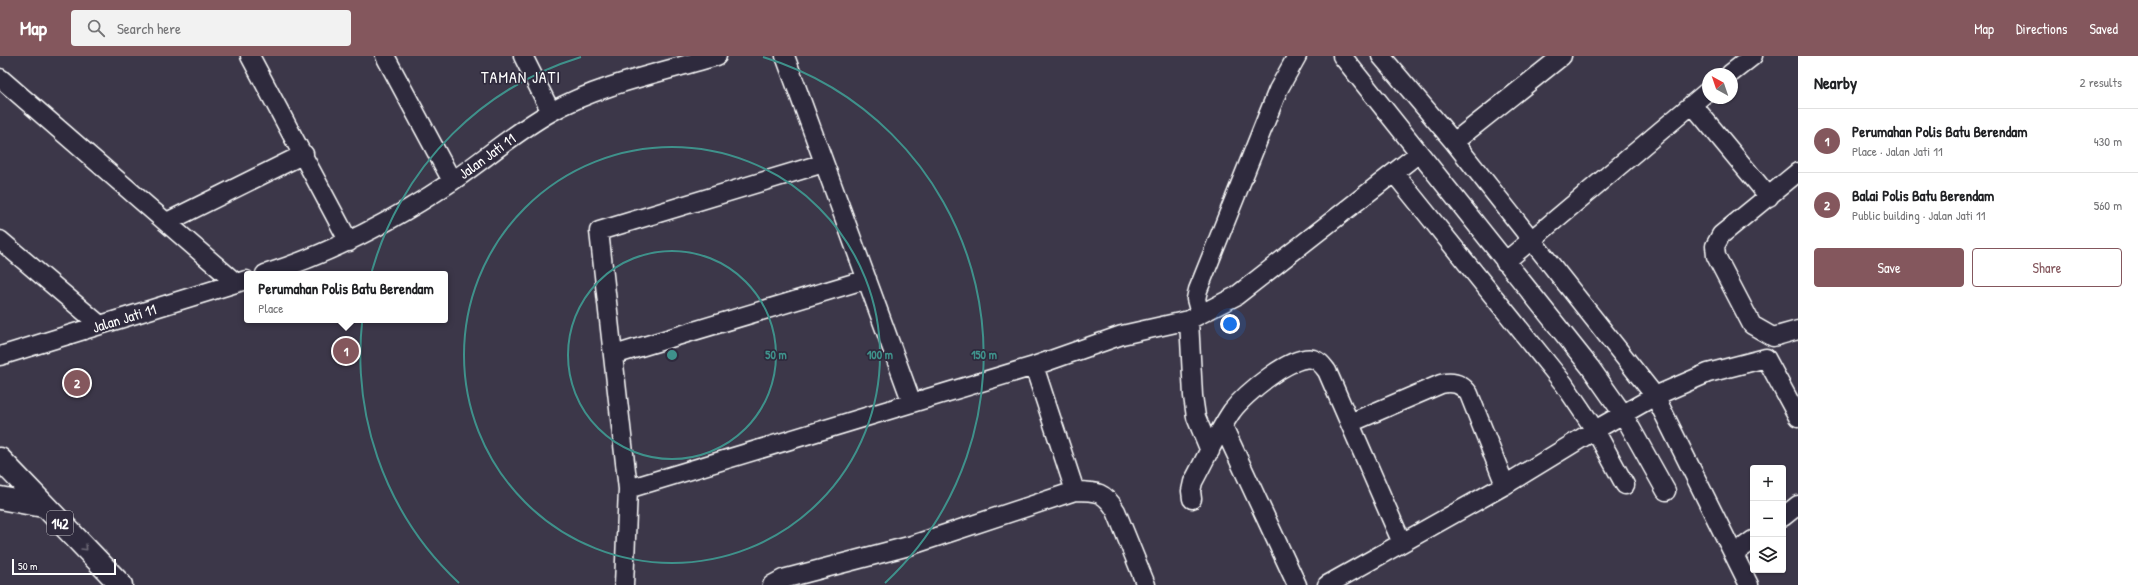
<!DOCTYPE html>
<meta charset="utf-8">
<style>
:root{--surface:#fff;--page:#f2f2f2;--text:#202124;--muted:#757577;--line:#e0e0e0;--accent:#84575d}
body{margin:0;font-family:"Patrick Hand",sans-serif;background:var(--page);color:var(--text)}
.controls{position:absolute;right:12px;bottom:12px;display:grid;overflow:hidden;border-radius:4px;box-shadow:0 1px 3px #0004}
.controls button{width:36px;height:36px;display:grid;place-items:center;padding:0;border:0;border-bottom:1px solid var(--line);background:var(--surface);color:var(--text);font:20px sans-serif}
.compass{position:absolute;left:1702px;top:12px;width:36px;height:36px;border-radius:50%;background:var(--surface);box-shadow:0 1px 3px #0004;rotate:320deg}
.scale{position:absolute;left:12px;bottom:10px;width:104px;box-sizing:border-box;padding-left:4px;border:2px solid #fff;border-top:0;font-size:11px;line-height:14px;white-space:nowrap;color:#fff;-webkit-text-stroke:3px #2f2a3d;paint-order:stroke}
.you{position:absolute;left:1230px;top:268px;width:14px;height:14px;margin:-10px;border:3px solid #fff;border-radius:50%;background:#1a73e8;box-shadow:0 0 0 6px #1a73e833}
.badge{display:grid;place-items:center;width:26px;height:26px;border-radius:50%;background:var(--accent);color:#fff;font-size:13px;font-weight:700}
.pin{position:absolute;translate:-50% -50%;border:2px solid #fff;box-shadow:0 1px 4px #0006}
.popup{position:absolute;left:244px;top:215px;width:204px;height:52px;box-sizing:border-box;display:grid;place-content:center;border-radius:4px;background:var(--surface);filter:drop-shadow(0 1px 3px #0005);font-size:13px;white-space:nowrap;color:var(--muted)}
.popup b{font-size:15px;color:var(--text)}
.popup::after{content:'';position:absolute;left:50%;top:100%;margin-left:-8px;border:8px solid transparent;border-top-color:var(--surface)}
.list{margin:0;padding:0;list-style:none}
h2{display:flex;justify-content:space-between;align-items:center;height:52px;margin:0;padding:0 16px;font-size:17px}
h2 small{font-size:13px;font-weight:400;color:var(--muted)}
.list li{display:grid;grid-template-columns:26px 1fr auto;gap:12px;align-items:center;box-sizing:border-box;height:64px;padding:0 16px;border-top:1px solid var(--line)}
.list b{display:block;font-size:15px;white-space:nowrap}
.list p{margin:0;font-size:13px;white-space:nowrap;color:var(--muted)}
.list em{font-size:13px;font-style:normal;color:var(--muted)}
.actions{display:flex;gap:8px;padding:12px 16px}
.actions a{flex:1;padding:9px 0;border:1px solid var(--accent);border-radius:4px;text-align:center;font-size:14px;color:var(--accent)}
.actions .main{background:var(--accent);color:#fff}
.icon{flex:none;width:22px;height:22px;fill:none;stroke:currentColor;stroke-width:2;stroke-linecap:round;stroke-linejoin:round}
.map{position:relative;flex:none;width:1798px;height:529px;overflow:hidden}
header{display:flex;align-items:center;gap:24px;box-sizing:border-box;height:56px;padding:0 20px;background:var(--accent);color:#fff}
header strong{font-size:19px}
nav{display:flex;gap:22px;margin-inline-start:auto;font-size:14px}
.search{width:280px;height:36px;background:var(--page);display:flex;align-items:center;gap:10px;box-sizing:border-box;padding:0 14px;border-radius:4px;color:var(--muted);font-size:15px}
main{display:flex}
aside{flex:1;background:var(--surface)}
.map>svg:first-child{display:block}
</style>
<header>
<strong>Map</strong>
<div class="search"><svg class="icon" aria-label="search" viewBox="0 0 24 24"><circle cx="10" cy="10" r="6"/><path d="M15 15l6 6"/></svg>Search here</div>
<nav><a>Map</a><a>Directions</a><a>Saved</a></nav>
</header>
<main>
<div class="map">
<svg width="1798" height="529" viewBox="0 0 1798 529">
<rect width="100%" height="100%" fill="#3c3749"/>
<filter id="ink" filterUnits="userSpaceOnUse"><feTurbulence type="fractalNoise" baseFrequency=".025" numOctaves="2"/><feDisplacementMap in="SourceGraphic" scale="8" xChannelSelector="R" yChannelSelector="G"/><feConvolveMatrix kernelMatrix="1 2 1 2 8 2 1 2 1" color-interpolation-filters="sRGB"/></filter>
<g filter="url(#ink)">
<g fill="none" stroke-linecap="round" stroke-linejoin="round">
<defs>
<path id="minor" d="M250 0 349 186
M385 0 452 125
M523 0 551 56
M785 0 912 347
M1342 0 1590 311 1623 358 1666 435
M1381 0 1454 86 1655 340 1749 529
M1730 18 1753 0
M0 22 236 227
M1692 48 1769 141
M1454 86 1562 0
M1798 116 1721 179 1715 190 1716 200 1752 269 1773 281 1798 274
M1394 117 1564 328 1595 374 1625 429
M167 166 304 98
M0 184 100 269
M1505 206 1708 35
M265 218C332 197 393 165 451 126 485 103 515 76 551 56 598 29 664 16 717 0
M1200 258 1196 243 1198 234 1278 34 1297 0
M1189 264 1193 340 1196 361 1210 395
M614 299 867 223
M0 300 246 224
M1034 310 1075 435
M1350 367 1441 328C1453 325 1462 328 1469 338L1505 429
M1223 370 1297 529
M628 433 1034 310 1122 279 1189 264 1236 240 1419 97
M1192 443 1191 435 1193 426C1206 402 1217 377 1232 355 1244 339 1291 298 1313 303 1320 305 1323 310 1327 315L1402 487
M1783 461 1798 449
M1734 498 1753 484
M624 529 628 433 599 175 824 107
M772 529 783 523 909 490 1075 435C1097 435 1105 436 1116 455L1146 529
M1327 529 1505 429 1595 374 1655 340 1708 317 1766 302 1798 361"/>
<path id="major" d="M0 403 121 529
M0 442 43 450"/>
</defs>
<!-- minor casing -->
<use href="#minor" stroke="#fff" stroke-width="21"/>
<!-- major casing -->
<use href="#major" stroke="#fff" stroke-width="25"/>
<!-- minor -->
<use href="#minor" stroke="#2f2a3d" stroke-width="18"/>
<!-- major -->
<use href="#major" stroke="#2f2a3d" stroke-width="22"/>
</g>
<!-- one-way arrows -->
<defs><path id="oneway-chevron" d="M-2-3.5L2.5 0L-2 3.5" fill="none" stroke-width="1.6" stroke-linecap="round" stroke-linejoin="round"/></defs>
<use stroke="#6d6a77" href="#oneway-chevron" transform="translate(85 492) rotate(46)"/>
</g>
<!-- distance rings -->
<g fill="none" stroke="#3f918b" stroke-width="2">
<circle cx="672" cy="299" r="104"/>
<circle cx="672" cy="299" r="208"/>
<path d="M459 527A312 312 0 0 1 581 1M763 1A312 312 0 0 1 885 527"/>
</g>
<g text-anchor="middle" dominant-baseline="central" stroke-width="3.5" stroke-linejoin="round" paint-order="stroke">
<!-- shield labels -->
<rect fill="#2f2a3d" stroke="#c1bfc5" stroke-width="1" x="47" y="455" width="26" height="24" rx="3"/>
<g font-size="14" font-weight="bold" fill="#fff">
<text x="60" y="467">142</text>
</g>
<!-- street labels -->
<g font-size="15" fill="#fff" stroke="#2f2a3d">
<text transform="translate(487 100) rotate(-36)">Jalan Jati 11</text>
<text transform="translate(124 262) rotate(-17)">Jalan Jati 11</text>
</g>
<!-- neighbourhood labels -->
<g font-size="16" letter-spacing="1" fill="#fff" stroke="#2f2a3d">
<text x="521" y="21">TAMAN JATI</text>
</g>
</g>
<circle cx="672" cy="299" r="6" fill="#3f918b" stroke="#2f2a3d" stroke-width="2"/>
<g font-size="12" text-anchor="middle" font-weight="bold" fill="#3f918b" stroke="#2f2a3d" stroke-width="3.5" stroke-linejoin="round" paint-order="stroke">
<text x="776" y="303">50 m</text>
<text x="880" y="303">100 m</text>
<text x="984" y="303">150 m</text>
</g>
</svg>
<div class="controls">
<button>+</button>
<button>−</button>
<button><svg class="icon" aria-label="layers" viewBox="0 0 24 24"><path d="M12 4l9 5-9 5-9-5zM3 14l9 5 9-5"/></svg></button>
</div>
<svg class="compass" viewBox="-18 -18 36 36"><path d="M0-13l5 13h-10z" fill="#e53935"/><path d="M0 13l5-13h-10z" fill="#757577"/></svg>
<div class="scale">50 m</div>
<div class="you"></div>
<div class="pin badge" style="left:346px;top:295px">1</div>
<div class="popup"><b>Perumahan Polis Batu Berendam</b>Place</div>
<div class="pin badge" style="left:77px;top:327px">2</div>
</div>
<aside>
<h2>Nearby<small>2 results</small></h2>
<ul class="list">
<li><span class="badge">1</span><div><b>Perumahan Polis Batu Berendam</b><p>Place · Jalan Jati 11</p></div><em>430 m</em></li>
<li><span class="badge">2</span><div><b>Balai Polis Batu Berendam</b><p>Public building · Jalan Jati 11</p></div><em>560 m</em></li>
</ul>
<div class="actions"><a class="main">Save</a><a>Share</a></div>
</aside>
</main>
